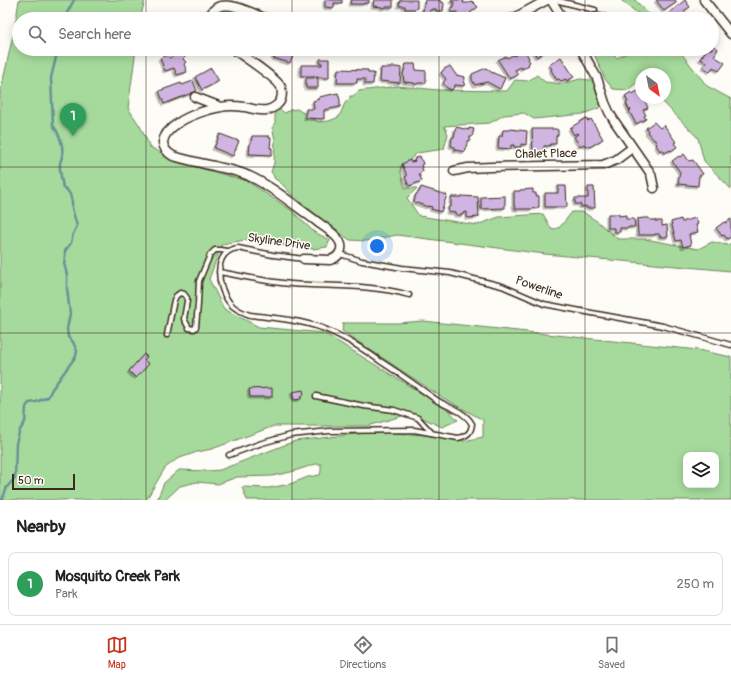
<!DOCTYPE html>
<style>
:root{--surface:#fff;--page:#f6f6f6;--text:#202124;--muted:#757577;--line:#e0e0e0;--accent:#c8321e}
body{margin:0;font-family:Pangolin,sans-serif;background:var(--page);color:var(--text)}
.controls{position:absolute;right:12px;bottom:12px;display:grid;overflow:hidden;border-radius:8px;box-shadow:0 2px 10px #0003}
.controls button{width:36px;height:36px;display:grid;place-items:center;padding:0;border:0;border-bottom:1px solid var(--line);background:var(--surface);color:var(--text);font:20px sans-serif}
.compass{position:absolute;left:635px;top:68px;width:36px;height:36px;border-radius:50%;background:var(--surface);box-shadow:0 2px 10px #0003;rotate:147deg}
.scale{position:absolute;left:12px;bottom:10px;width:63px;box-sizing:border-box;padding-left:4px;border:2px solid #3b2a1e;border-top:0;font-size:11px;line-height:14px;white-space:nowrap;color:#3b2a1e;-webkit-text-stroke:3px #fdfcf7;paint-order:stroke}
.you{position:absolute;left:377px;top:246px;width:14px;height:14px;margin:-10px;border:3px solid #fff;border-radius:50%;background:#1a73e8;box-shadow:0 0 0 6px #1a73e833}
.badge{display:grid;place-items:center;width:26px;height:26px;border-radius:50%;background:var(--accent);color:#fff;font-size:13px;font-weight:700}
.pin{position:absolute;translate:-50% -33px;filter:drop-shadow(0 1px 2px #0008)}
.pin::after{content:'';position:absolute;top:21px;width:14px;height:12px;background:inherit;clip-path:polygon(0 0,100% 0,50% 100%)}
.list{margin:0;padding:0;list-style:none}
h2{display:flex;justify-content:space-between;align-items:center;height:52px;margin:0;padding:0 16px;font-size:17px}
h2 small{font-size:13px;font-weight:400;color:var(--muted)}
.list li{display:grid;grid-template-columns:26px 1fr auto;gap:12px;align-items:center;box-sizing:border-box;height:64px;margin:0 8px 8px;padding:0 8px;border:1px solid var(--line);border-radius:8px}
.list b{display:block;font-size:15px;white-space:nowrap}
.list p{margin:0;font-size:13px;white-space:nowrap;color:var(--muted)}
.list em{font-size:13px;font-style:normal;color:var(--muted)}
.icon{flex:none;width:22px;height:22px;fill:none;stroke:currentColor;stroke-width:2;stroke-linecap:round;stroke-linejoin:round}
.map{position:relative;flex:none;width:731px;height:500px;overflow:hidden}
.search{position:absolute;background:var(--surface);box-shadow:0 2px 10px #0003;left:12px;right:12px;top:12px;height:44px;display:flex;align-items:center;gap:10px;box-sizing:border-box;padding:0 14px;border-radius:22px;color:var(--muted);font-size:15px}
.sheet{height:124px;background:var(--surface)}
nav{display:flex;justify-content:space-around;align-items:center;box-sizing:border-box;height:56px;border-top:1px solid var(--line);background:var(--surface);font-size:11px;color:var(--muted)}
nav a{display:grid;justify-items:center;gap:2px}
nav .on{color:var(--accent)}
.map>svg:first-child{display:block}
</style>
<div class="map">
<svg width="731" height="500" viewBox="0 0 731 500">
<defs>
<filter id="shadow"><feDropShadow dx="-2" dy="2" stdDeviation="0" flood-color="#0004"/></filter>
</defs>
<rect width="100%" height="100%" fill="#fdfcf7"/>
<filter id="ink" filterUnits="userSpaceOnUse"><feTurbulence type="fractalNoise" baseFrequency=".025" numOctaves="2"/><feDisplacementMap in="SourceGraphic" scale="8" xChannelSelector="R" yChannelSelector="G"/><feConvolveMatrix kernelMatrix="1 2 1 2 8 2 1 2 1" color-interpolation-filters="sRGB"/></filter>
<g filter="url(#ink)">
<!-- green -->
<path fill="#a6da9c" stroke="#70825d" fill-rule="evenodd" d="M19 0H145L140 19H19V49H136L128 108 140 126 150 147 178 162 247 181 291 210 314 232 330 240 327 247 313 249 287 246 251 239 222 244 209 279 224 309 259 327 324 333 448 410 458 420 442 427 412 413 368 426H274L212 449 197 452 177 459 165 468 146 500H0V94L15 26Z
M621 0H635L654 19H642V17Z
M592 49H608L609 51 617 58 629 52 631 49H678L707 86 731 99V189L704 161 698 138 659 98H665V74H641V80H640L628 90 613 89 605 79Z
M537 75 545 82 562 84 580 79 590 80 605 90 599 108 583 114 534 119 524 113 504 115 490 123 444 126 448 134 444 149 417 153 400 169 405 188H417L407 198 419 216 477 225 499 217 543 214 552 230 560 227 572 212H583L598 222 618 239H645L698 249 712 242 728 245 731 243V271L545 254 397 235 366 241 350 240 329 225 294 197 281 183 274 178V176L271 172 274 163 275 139 272 128 275 124V107L285 113 290 110 297 109 318 122 329 121 339 117 345 103 350 99V96H353L359 91 398 86 438 90 507 91 515 80 528 81Z
M423 321 698 350 731 357V500H247L242 487 269 488 290 484 308 477 320 475 321 471V464H316L291 472 272 476 237 477 218 484 197 482 180 486 165 500H157L164 483 179 470 208 471 220 470 295 441 374 432 425 435 464 441 483 437V420L440 396 342 331 343 323H398ZM686 455H716V485H686Z"/>
<g fill="none" stroke-linecap="round" stroke-linejoin="round">
<!-- stream -->
<path stroke="#699196" stroke-width="2.5" d="M66 19 67 13 74 0
M2 500 7 487 15 478 16 443 20 430 25 422 26 407 29 403 36 402 48 397 52 389 76 356 77 351 73 342 68 337 67 329 70 314 67 288V275L64 263 65 259V251L71 243 73 234 77 226 72 208V202L70 194 66 189 63 188C62 181 60 174 60 168 59 161 62 160 62 156 64 145 59 133 53 125L51 78 58 49"/>
</g>
<!-- building -->
<path fill="#d0b4e1" stroke="#3b2a1e" filter="url(#shadow)" d="M325 0H342V3H334V8L325 7Z
M351 0H369V3H364V4H350Z
M374 0H393V7H385V8H382V7L373 6Z
M400 0H417V8L415 9H405V6H399Z
M425 0H440V2H443L444 4 443 11H436V9H433V10H430L429 19 421 18 422 11H423Z
M451 0H464L463 3H469L471 1 473 2 478 7 470 13 469 19H461L462 15H457V12L451 13V7H454V2H451Z
M656 0H675L677 2 664 11Z
M685 0 690 7 684 11 690 19H672L668 14Z
M596 12H601L605 13 608 16 610 19H590L593 14Z
M712 45 718 49 714 56 725 63 719 71 713 67 710 72 703 67 706 62 700 59 707 49H712Z
M276 49H287L295 51 290 63 273 58Z
M524 49 529 58 528 59 530 62 528 64 529 65 522 69 521 67 515 70 518 75 510 79 498 60 506 56 507 58 513 55 514 56Z
M532 49H549L537 57Z
M611 49H628L622 52H617Z
M181 52 186 56 183 59 186 62 184 64 187 72 177 75 174 68 165 71 160 58 168 55 169 58Z
M561 57 574 77 567 81 566 79 561 81 559 79 557 80 551 70 552 69 549 65Z
M320 59H329V78H322V77H316V78H318V88H306V78H314V76H301V65H322V63H320Z
M406 64H415L416 70 426 71V83H418L417 84H414V83L404 82 403 74Z
M450 66 456 75 465 77 464 86 455 85 452 90 447 88 443 83 446 79 441 73 444 69Z
M391 67H396L401 68 400 83 380 81 381 68H391Z
M211 68 219 81 202 90 195 77Z
M486 68 491 72 505 78 500 89 487 82 475 85 472 80V74Z
M338 69 368 70V73H374L373 84H365V79H357V83H337Z
M193 81 197 91 164 104 159 91 181 83 182 85Z
M640 90 641 92V98H644L648 108 643 110 646 115 644 116 646 119 636 124 629 111 631 110 630 109 629 110 626 103 628 102 625 96 631 92 632 94Z
M338 93 340 100V107L324 110V119L306 118V109H314L313 101 319 99V97Z
M586 118 588 121 591 119 603 139 590 147 588 145 586 147 584 144 580 146 574 137 578 134 577 133 574 135 570 128Z
M654 122 660 128 664 125 676 142 674 143 677 147 671 151 670 150 665 153 662 149 660 151 656 145 657 144 655 140H654L647 132 648 131 646 128Z
M456 127 469 130V128L474 129 472 137H470V141H468L467 143 465 152 455 150V147L451 146 452 137H454Z
M510 129 527 131 526 145 521 144V147H514V145H511V149L498 148 499 136H502L503 130H510Z
M532 129H556L558 130V135L556 136V144H550V146H544V154H533Z
M220 134 239 141 233 156 214 148Z
M252 136H269V138H271L270 148H272V155L249 154 250 143H251Z
M684 154 689 161 693 160 703 174 699 176 698 186 678 184 680 172 672 161 679 156 680 157Z
M420 156 423 164 421 165 423 171 419 174 422 181 409 186 405 177 407 176 402 164 410 160 411 162 415 161 414 159Z
M558 186H566L567 207H545V193H558Z
M421 187 447 195 441 212 431 209 432 207 428 206V207L414 202 416 194H417L418 192H419Z
M588 187H594L595 208H586V206L581 207V204H575V198H588Z
M533 189V193H536V196H539V207L531 209H515V206H514V191H520V190Z
M461 196 478 197 479 217 467 218V212L463 213V215H456V213L448 212 449 206H451V197H461Z
M505 196V208L481 209V197Z
M608 214H619V216L626 215V219H634L635 227H629V228H620V232H614V228H608Z
M644 218H649L650 220H655V221H662V226L667 225 668 237H660L659 234H655V235H638L637 219Z
M696 218 698 224 696 225 698 232 689 234 691 245 683 247 681 240 676 241 671 222 681 219 682 222H684V221Z
M731 219V237L727 239 724 235 722 236 716 228 724 222 725 223Z
M144 354 147 357 144 360 149 364 136 378 129 371Z
M272 388V397H250L249 389Z
M303 390 304 395 301 396V399L294 400 292 392Z"/>
<g fill="none" stroke-linecap="round" stroke-linejoin="round">
<defs>
<path id="service" d="M555 0 595 10
M340 254 362 261 402 268 450 273 502 286 544 304 581 311 663 326 731 345
M219 272C243 276 267 282 291 284 331 287 371 284 409 295
M167 335 174 300 176 296 180 293 184 294 187 298V301L184 319 189 328 194 329 196 327 198 304 199 281 210 255 215 250H221L227 251
M316 396 364 406 394 410 418 418 432 433
M229 455 262 443 291 435 329 431 414 430 458 438C467 436 471 433 472 424 464 410 448 408 435 399 417 386 399 373 380 361 362 348 343 336 322 328 299 320 274 318 250 315 242 312 234 309 229 302 217 287 212 251 238 248L273 255 304 259"/>
<path id="minor" d="M551 0 563 19
M704 0 731 34
M210 19C210 14 212 11 216 8 229 0 254 14 267 19
M512 19 547 0
M233 49C243 56 277 78 281 87 282 91 282 96 281 99 279 105 272 109 267 110 259 111 252 109 245 107 238 106 229 105 221 107 208 109 188 116 178 123 172 127 164 133 163 142 163 148 168 153 173 156 187 160 200 163 214 166 226 169 239 171 249 176 273 187 294 205 315 220 323 227 335 232 340 242 344 250 338 258 330 260L304 259
M581 49 597 78 605 103 610 114 615 122 647 168 651 174 654 188
M195 97 221 107
M454 171 468 168 491 167 603 165 616 160 632 148"/>
</defs>
<!-- service casing -->
<use href="#service" stroke="#3b2a1e" stroke-width="7"/>
<!-- minor casing -->
<use href="#minor" stroke="#3b2a1e" stroke-width="11"/>
<!-- service -->
<use href="#service" stroke="#fdfcf7" stroke-width="4"/>
<!-- minor -->
<use href="#minor" stroke="#fdfcf7" stroke-width="8"/>
</g>
</g>
<!-- grid -->
<path fill="none" stroke="#3b2a1e" stroke-width="1" stroke-opacity="0.55" d="M146 0V19M292 0V19M439 0V19M585 0V19M146 49V500M292 49V500M439 49V500M585 49V500M0 167H731M0 333H731"/>
<g text-anchor="middle" dominant-baseline="central" stroke-width="3" stroke-linejoin="round" paint-order="stroke">
<!-- street labels -->
<g font-size="12" fill="#3b2a1e" stroke="#fdfcf7">
<text transform="translate(546 154) rotate(-1)">Chalet Place</text>
<text transform="translate(279 242) rotate(8)">Skyline Drive</text>
<text transform="translate(539 288) rotate(19)">Powerline</text>
</g>
</g>
</svg>
<div class="controls">
<button><svg class="icon" aria-label="layers" viewBox="0 0 24 24"><path d="M12 4l9 5-9 5-9-5zM3 14l9 5 9-5"/></svg></button>
</div>
<svg class="compass" viewBox="-18 -18 36 36"><path d="M0-13l5 13h-10z" fill="#e53935"/><path d="M0 13l5-13h-10z" fill="#757577"/></svg>
<div class="scale">50 m</div>
<div class="you"></div>
<div class="pin badge" style="left:73px;top:136px;background:#2e9e5b">1</div>
<div class="search"><svg class="icon" aria-label="search" viewBox="0 0 24 24"><circle cx="10" cy="10" r="6"/><path d="M15 15l6 6"/></svg>Search here</div>
</div>
<section class="sheet">
<h2>Nearby<small></small></h2>
<ul class="list">
<li><span class="badge" style="background:#2e9e5b">1</span><div><b>Mosquito Creek Park</b><p>Park</p></div><em>250 m</em></li>
</ul>
</section>
<nav>
<a class="on"><svg class="icon" aria-label="map" viewBox="0 0 24 24"><path d="M3 6l6-2 6 2 6-2v14l-6 2-6-2-6 2zM9 4v14M15 6v14"/></svg>Map</a>
<a><svg class="icon" aria-label="directions" viewBox="0 0 24 24"><path d="M12 3l9 9-9 9-9-9zM9 14v-3h6M13 9l2 2-2 2"/></svg>Directions</a>
<a><svg class="icon" aria-label="saved" viewBox="0 0 24 24"><path d="M7 4h10v16l-5-4-5 4z"/></svg>Saved</a>
</nav>
